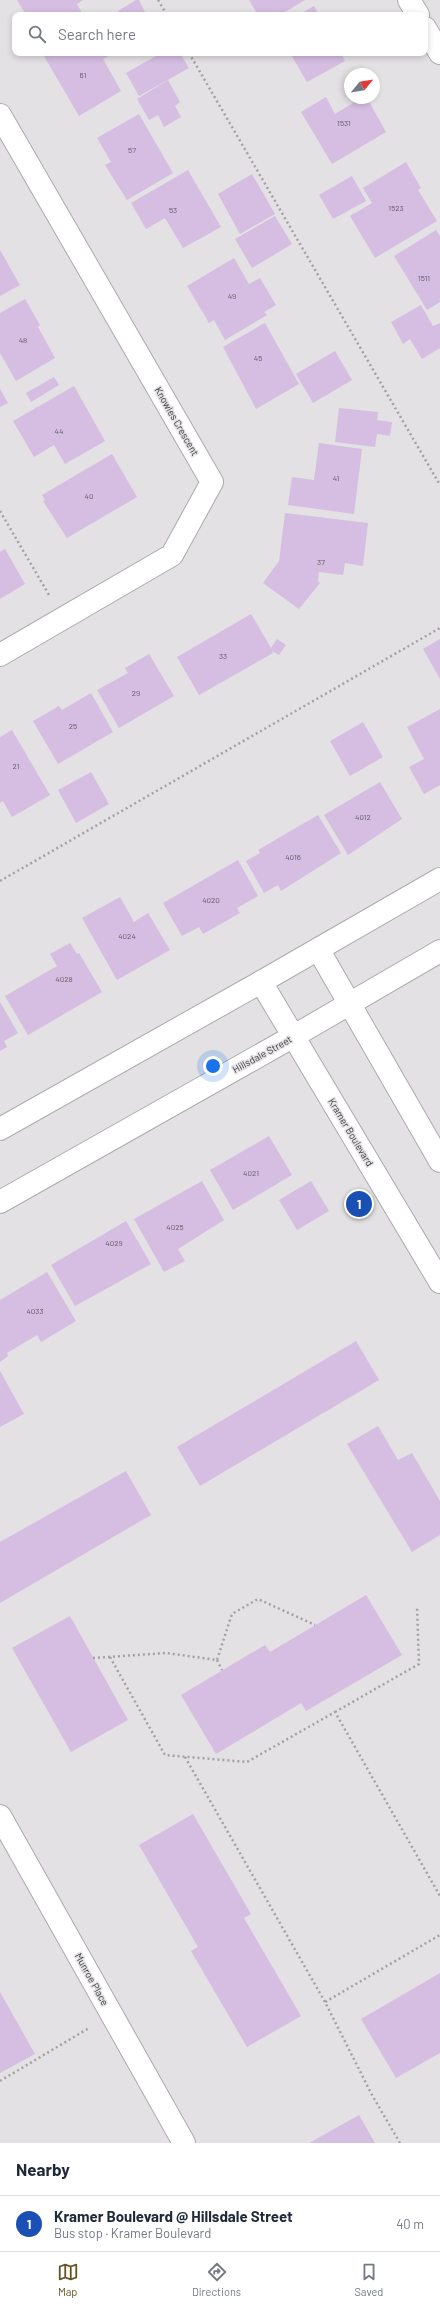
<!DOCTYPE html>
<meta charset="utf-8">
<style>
:root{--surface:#fff;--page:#f6f6f7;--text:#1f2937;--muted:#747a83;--line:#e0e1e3;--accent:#652}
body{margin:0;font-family:Barlow,sans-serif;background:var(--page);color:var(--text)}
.compass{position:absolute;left:344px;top:68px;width:36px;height:36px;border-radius:50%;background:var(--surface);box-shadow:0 2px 6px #0003;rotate:60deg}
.you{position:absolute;left:213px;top:1066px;width:14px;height:14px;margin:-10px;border:3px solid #fff;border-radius:50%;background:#1a73e8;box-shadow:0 0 0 6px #1a73e833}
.badge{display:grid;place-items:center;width:26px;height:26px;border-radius:50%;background:var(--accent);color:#fff;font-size:13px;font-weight:700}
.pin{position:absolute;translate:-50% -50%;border:2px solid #fff;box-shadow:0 1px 4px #0006}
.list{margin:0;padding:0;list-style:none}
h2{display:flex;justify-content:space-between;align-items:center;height:52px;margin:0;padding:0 16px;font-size:17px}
h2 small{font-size:13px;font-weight:400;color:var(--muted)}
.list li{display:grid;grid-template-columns:26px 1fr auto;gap:12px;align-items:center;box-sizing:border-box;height:56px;padding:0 16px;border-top:1px solid var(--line)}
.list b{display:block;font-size:15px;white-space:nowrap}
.list p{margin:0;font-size:13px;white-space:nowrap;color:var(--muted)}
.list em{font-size:13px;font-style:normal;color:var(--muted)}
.icon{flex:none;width:22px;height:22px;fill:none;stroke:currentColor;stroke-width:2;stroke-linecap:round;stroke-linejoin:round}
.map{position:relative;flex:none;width:440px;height:2143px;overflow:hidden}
.search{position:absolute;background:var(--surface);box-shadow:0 2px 6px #0003;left:12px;right:12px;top:12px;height:44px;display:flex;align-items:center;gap:10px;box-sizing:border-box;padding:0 14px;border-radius:8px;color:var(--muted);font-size:15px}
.sheet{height:108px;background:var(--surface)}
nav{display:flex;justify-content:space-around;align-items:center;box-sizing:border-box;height:56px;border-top:1px solid var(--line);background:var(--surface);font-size:11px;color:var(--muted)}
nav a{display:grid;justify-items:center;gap:2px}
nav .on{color:var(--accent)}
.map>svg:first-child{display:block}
</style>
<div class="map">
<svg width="440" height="2143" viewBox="0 0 440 2143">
<rect width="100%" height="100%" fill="#e3e1e4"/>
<!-- building -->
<path fill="#d6bde2" d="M17 0H83L77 4 83 15H26Z
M136 0H139L145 12 139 15H121L118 11Z
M249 0H305L280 15H258Z
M314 6 319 15H298Z
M50 53H114L103 59 121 91 79 116 44 56Z
M161 53H180L189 68 139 96 126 73Z
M290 53H341L345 61 307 82Z
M168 80 180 102 175 106 181 117 164 127 158 115 149 120 137 99Z
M326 97 335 114 361 98H367L386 132 332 164 301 112Z
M139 114 173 173 127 200 105 165 111 162 97 138Z
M406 162 421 188 418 190 437 221 375 258 350 216 372 203 363 188Z
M188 170 221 227 183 248 165 218 146 229 131 203Z
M252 174 275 214 240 234 218 194Z
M352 176 366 201 333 219 319 195Z
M275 216 292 244 252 268 235 239Z
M436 230 440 236V302L427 310 394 256Z
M0 250 20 285 0 296Z
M234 258 249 284 260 278 276 305 264 312 267 315 225 340 214 320 209 323 187 286Z
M25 299 40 325 38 327 55 358 16 381 0 353V313Z
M421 305 433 326 440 323V348L422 359 410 339 403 344 391 322Z
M265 323 299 384 256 409 223 347Z
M335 351 352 380 313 403 296 374Z
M54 377 59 385 31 402 26 393Z
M74 386 105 441 65 464 54 445 34 457 13 421Z
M0 389 8 403 0 407Z
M339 408 378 412 377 420 392 422 390 436 377 434 375 447 335 442Z
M319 443 362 449 354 514 288 505 292 477 314 480Z
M112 454 137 497 67 538 43 501 45 500 42 495Z
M285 513 368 523 363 566 345 563 343 575 319 572 318 581 320 583 299 609 263 583 279 561Z
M5 549 25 584 0 599V552Z
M251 614 271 648 277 639 286 645 279 655 272 651 273 653 199 695 177 657Z
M440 639V679L423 649Z
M149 654 174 696 119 728 97 690 128 673 125 668Z
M91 693 113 732 58 764 33 721 59 706 62 710Z
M440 709V785L424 794 409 767 424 759 407 727Z
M363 722 383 757 350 776 330 741Z
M12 730 50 795 12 817 3 801 0 803V737Z
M91 772 109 804 76 823 58 790Z
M380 782 402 819 348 855 324 815Z
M318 815 341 853 281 891 278 885 264 893 246 861 260 853 258 850Z
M238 860 258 896 237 908 240 913 203 934 199 927 182 936 163 903Z
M120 897 134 922 148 913 170 950 117 980 82 918Z
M70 943 77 954 79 953 102 992 28 1035 5 996 57 966 50 954Z
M0 1002 18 1033 4 1041 7 1047 0 1051Z
M269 1136 292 1175 233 1210 210 1170Z
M202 1181 224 1220 178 1249 185 1261 164 1272 134 1219Z
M311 1181 329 1211 297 1230 279 1200Z
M126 1221 151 1264 75 1306 51 1265Z
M47 1272 76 1321 41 1342 37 1335 7 1353 8 1356 0 1362V1300Z
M356 1341 379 1380 200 1486 177 1447Z
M0 1371 24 1414 0 1427Z
M378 1426 398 1460 412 1453 440 1501V1535L412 1552 347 1444Z
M126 1471 151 1515 0 1603V1542Z
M366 1595 402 1655 306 1711 301 1703 216 1754 181 1695 265 1645 270 1652Z
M70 1616 128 1720 71 1752 12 1648Z
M193 1814 251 1914 244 1918 301 2016 247 2047 191 1951 198 1947 139 1845Z
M440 1973V2053L396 2078 361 2019Z
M0 1992 35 2054 0 2073Z
M359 2115 375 2143H309Z"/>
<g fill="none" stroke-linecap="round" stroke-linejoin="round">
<defs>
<path id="minor" d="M0 115 212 482 172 555 0 655
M0 1129 261 982
M0 1202 294 1036
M0 1816 184 2143"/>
<path id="tertiary" d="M409 0 418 15
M425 28 440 53
M440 879 261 982 440 1282
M318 949 440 1161
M294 1036 440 951"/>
</defs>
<!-- minor casing -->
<use href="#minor" stroke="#acaaad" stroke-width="24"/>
<!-- tertiary casing -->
<use href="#tertiary" stroke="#acaaad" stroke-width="24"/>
<!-- path -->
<path stroke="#a3a1a4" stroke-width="2.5" stroke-dasharray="2 3" stroke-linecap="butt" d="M158 0 167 15
M189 53 440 485
M0 511 49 595
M0 881 440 628
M110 1657 165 1755 247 1762 335 1712 440 1896
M93 1658 166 1653 217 1660 232 1614 258 1599 315 1625
M217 1660 222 1670
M335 1712 419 1664 417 1606
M185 1757 325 2002
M0 2081 89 2028
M400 2143 372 2095 325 2002 440 1935"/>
<!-- minor -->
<use href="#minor" stroke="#fff" stroke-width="22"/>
<!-- tertiary -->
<use href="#tertiary" stroke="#fff" stroke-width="22"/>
</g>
<g text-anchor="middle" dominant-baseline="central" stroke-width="3" stroke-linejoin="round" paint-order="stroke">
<!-- number labels -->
<g font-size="8" fill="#635c66">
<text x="83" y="75">61</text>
<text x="344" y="123">1531</text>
<text x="132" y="150">57</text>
<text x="396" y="208">1523</text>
<text x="173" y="210">53</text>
<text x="424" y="278">1511</text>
<text x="232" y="296">49</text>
<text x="23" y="340">48</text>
<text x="258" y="358">45</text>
<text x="59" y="431">44</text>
<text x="336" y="478">41</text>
<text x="89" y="496">40</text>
<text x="321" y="562">37</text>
<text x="223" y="656">33</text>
<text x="136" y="693">29</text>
<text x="73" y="726">25</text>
<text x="16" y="766">21</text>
<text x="363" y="817">4012</text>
<text x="293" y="857">4016</text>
<text x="211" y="900">4020</text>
<text x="127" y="936">4024</text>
<text x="64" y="979">4028</text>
<text x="251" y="1173">4021</text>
<text x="175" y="1227">4025</text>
<text x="114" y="1243">4029</text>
<text x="35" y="1311">4033</text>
</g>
<!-- street labels -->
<g font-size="10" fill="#3d3c3d" stroke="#e3e1e4">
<text transform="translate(177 421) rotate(60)">Knowles Crescent</text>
<text transform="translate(262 1054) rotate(-29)">Hillsdale Street</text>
<text transform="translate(351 1132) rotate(59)">Kramer Boulevard</text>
<text transform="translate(92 1979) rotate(61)">Munroe Place</text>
</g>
</g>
</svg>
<svg class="compass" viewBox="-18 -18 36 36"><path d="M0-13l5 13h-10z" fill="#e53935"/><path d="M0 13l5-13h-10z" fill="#747a83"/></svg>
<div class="you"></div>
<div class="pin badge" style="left:359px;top:1204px;background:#1a4fb4">1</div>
<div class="search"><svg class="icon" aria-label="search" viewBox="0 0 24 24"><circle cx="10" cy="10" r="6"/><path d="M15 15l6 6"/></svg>Search here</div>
</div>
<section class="sheet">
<h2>Nearby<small></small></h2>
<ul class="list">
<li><span class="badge" style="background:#1a4fb4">1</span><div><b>Kramer Boulevard @ Hillsdale Street</b><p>Bus stop · Kramer Boulevard</p></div><em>40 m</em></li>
</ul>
</section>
<nav>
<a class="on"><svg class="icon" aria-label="map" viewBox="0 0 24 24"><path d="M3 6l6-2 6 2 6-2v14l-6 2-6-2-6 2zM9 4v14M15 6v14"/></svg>Map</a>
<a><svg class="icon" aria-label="directions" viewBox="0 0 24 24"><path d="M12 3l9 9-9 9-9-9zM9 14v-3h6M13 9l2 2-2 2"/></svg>Directions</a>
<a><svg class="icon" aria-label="saved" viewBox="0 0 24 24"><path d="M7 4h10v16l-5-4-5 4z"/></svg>Saved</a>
</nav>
